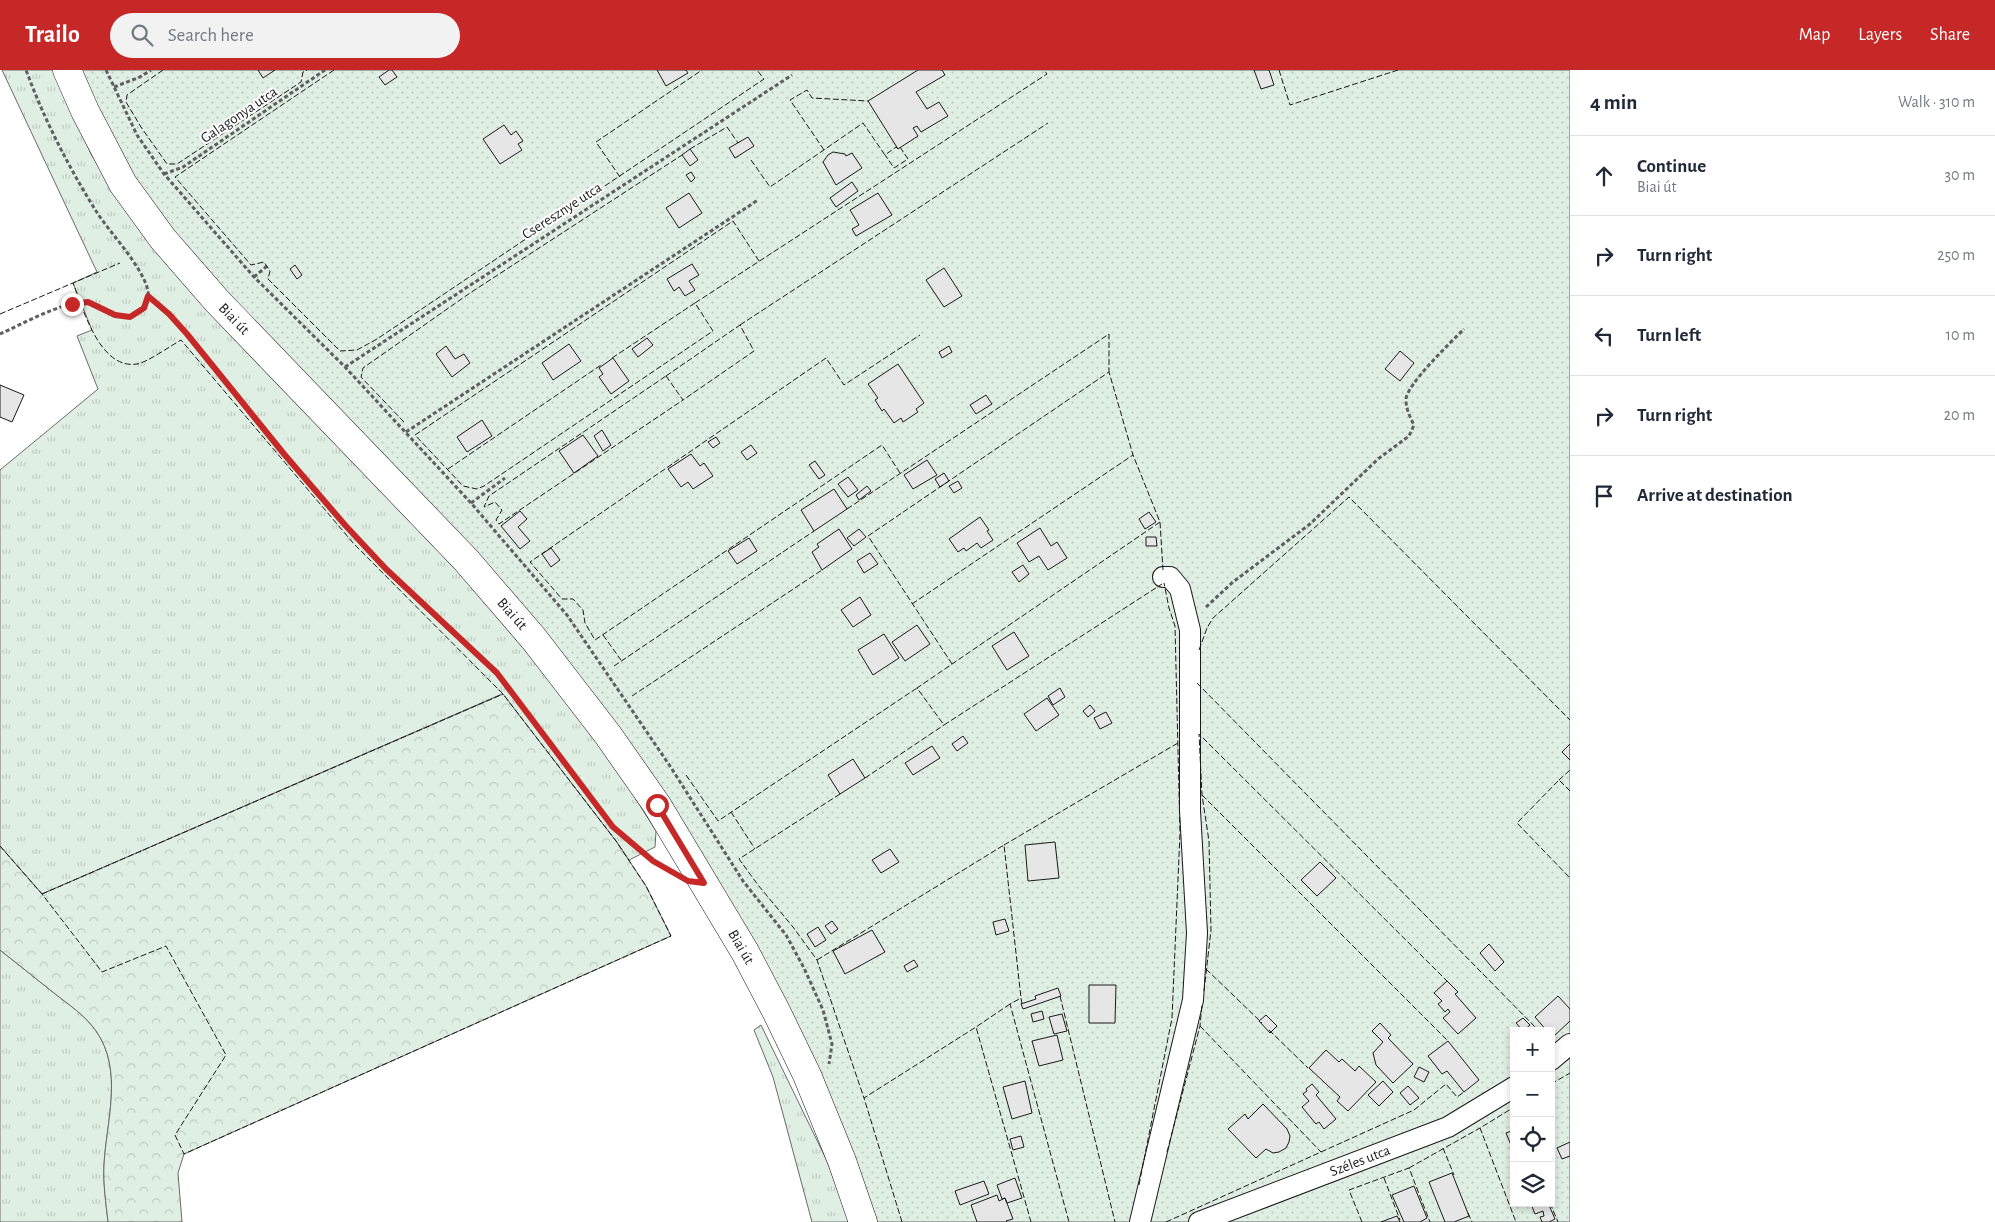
<!DOCTYPE html>
<meta charset="utf-8">
<style>
:root{--surface:#fff;--page:#f2f2f3;--text:#1f2937;--muted:#747a83;--line:#e0e1e3;--accent:#c62828}
body{margin:0;font-family:"Alegreya Sans",sans-serif;background:var(--page);color:var(--text)}
.controls{position:absolute;right:15px;bottom:15px;display:grid;overflow:hidden;border-radius:0px;box-shadow:0 2px 8px #0003}
.controls button{width:45px;height:45px;display:grid;place-items:center;padding:0;border:0;border-bottom:1px solid var(--line);background:var(--surface);color:var(--text);font:25px sans-serif}
.stop{position:absolute;width:15px;height:15px;margin:-11px;border:4px solid #c62828;border-radius:50%;background:#fff}
.stop.end{background:#c62828;border-color:#fff;box-shadow:0 1px 5px #0008}
.list{margin:0;padding:0;list-style:none}
h2{display:flex;justify-content:space-between;align-items:center;height:65px;margin:0;padding:0 20px;font-size:21px}
h2 small{font-size:16px;font-weight:400;color:var(--muted)}
.list li{display:grid;grid-template-columns:32px 1fr auto;gap:15px;align-items:center;box-sizing:border-box;height:80px;padding:0 20px;border-top:1px solid var(--line)}
.list b{display:block;font-size:19px;white-space:nowrap}
.list p{margin:0;font-size:16px;white-space:nowrap;color:var(--muted)}
.list em{font-size:16px;font-style:normal;color:var(--muted)}
.icon{flex:none;width:28px;height:28px;fill:none;stroke:currentColor;stroke-width:2;stroke-linecap:round;stroke-linejoin:round}
.map{position:relative;flex:none;width:1570px;height:1152px;overflow:hidden}
header{display:flex;align-items:center;gap:30px;box-sizing:border-box;height:70px;padding:0 25px;background:var(--accent);color:#fff}
header strong{font-size:24px}
nav{display:flex;gap:28px;margin-inline-start:auto;font-size:18px}
.search{width:350px;height:45px;background:var(--page);display:flex;align-items:center;gap:12px;box-sizing:border-box;padding:0 18px;border-radius:28px;color:var(--muted);font-size:19px}
main{display:flex}
aside{flex:1;background:var(--surface)}
.map>svg:first-child{display:block}
</style>
<header>
<strong>Trailo</strong>
<div class="search"><svg class="icon" aria-label="search" viewBox="0 0 24 24"><circle cx="10" cy="10" r="6"/><path d="M15 15l6 6"/></svg>Search here</div>
<nav><a>Map</a><a>Layers</a><a>Share</a></nav>
</header>
<main>
<div class="map">
<svg width="1570" height="1152" viewBox="0 0 1570 1152">
<defs>
<pattern id="grass-tufts" width="24" height="20" patternUnits="userSpaceOnUse" patternTransform="scale(1.25)"><rect width="24" height="20" fill="#e0efe3"/><path d="M3 7l-1-3M5 7V3M7 7l1-3M15 17l-1-3M17 17v-4M19 17l1-3" fill="none" stroke="#c0ccc2"/></pattern>
<pattern id="forest-crowns" width="20" height="18" patternUnits="userSpaceOnUse" patternTransform="scale(1.25)"><rect width="20" height="18" fill="#e0efe3"/><path d="M2 6a3 3 0 1 1 6 0M12 15a3 3 0 1 1 6 0" fill="none" stroke="#c0ccc2"/></pattern>
<pattern id="garden-dots" width="8" height="8" patternUnits="userSpaceOnUse" patternTransform="scale(1.25)"><rect width="8" height="8" fill="#e0efe3"/><path d="M2 2h.1M6 6h.1" fill="none" stroke="#c0ccc2" stroke-width="1.8" stroke-linecap="round"/></pattern>
</defs>
<rect width="100%" height="100%" fill="#fff"/>
<!-- grass -->
<path fill="url(#grass-tufts)" stroke="#6a6a6a" d="M2 0H54L91 84 123 136 320 357 462 506 552 612 615 696 656 761 655 777 629 790 616 771 502 624 42 824 0 776V400L98 319 77 266 92 260 73 213 97 202Z
M0 880C18 894 36 909 54 923 69 935 85 945 96 961 124 1000 106 1053 104 1095 103 1114 106 1133 108 1152H0Z
M761 955 827 1091 850 1152H812L773 1007 754 960Z"/>
<!-- forest -->
<path fill="url(#forest-crowns)" stroke="#6a6a6a" d="M503 624 616 771 646 816 671 866 184 1084 178 1103 182 1152H108C106 1133 103 1114 104 1095 106 1053 124 1000 96 961 85 945 69 935 54 923 36 909 18 894 0 880V776L42 824Z"/>
<!-- garden -->
<path fill="url(#garden-dots)" stroke="#6a6a6a" fill-rule="evenodd" d="M67 0H1570V1152H863L807 1005 608 665 163 169ZM1514 961H1551V1133H1514Z"/>
<!-- building -->
<path fill="#e6e6e6" stroke="#1a1a1a" d="M258 0H275L263 8Z
M389 0H392L397 7 385 15 379 7Z
M657 0H686L688 3 666 16Z
M918 0H942L945 5 916 22 927 39 939 32 948 46 921 62 917 56 913 58 918 66 898 79 868 31Z
M1254 0H1269L1274 15 1261 19Z
M504 55 511 65 516 61 523 71 518 74 522 80 500 94 483 69Z
M748 67 754 76 735 88 729 78Z
M690 79 698 90 690 96 682 85Z
M833 82 845 84 846 86 852 83 862 98 836 115 823 92 828 85Z
M691 102 695 108 691 112 686 105Z
M852 112 858 121 836 137 830 128Z
M689 123 702 143 679 158 666 138Z
M878 123 892 145 856 166 852 159 859 155 850 140Z
M692 194 699 205 689 211 695 220 685 226 679 217 674 221 667 209Z
M295 195 302 205 297 209 290 199Z
M944 198 962 226 944 237 926 210Z
M647 268 653 275 638 287 632 279Z
M569 274 581 291 553 310 542 293Z
M446 276 455 289 464 284 470 293 452 307 436 284Z
M949 276 952 282 942 288 939 282Z
M1400 281 1414 293 1400 311 1385 299Z
M613 288 629 311 611 324 599 307 603 304 599 298Z
M898 294 924 333 916 339 918 342 903 352 901 348 894 353 884 339 882 341 875 330 878 328 868 314Z
M0 315 24 325 12 352 0 347Z
M986 325 992 334 976 344 970 335Z
M482 350 492 366 467 382 457 367Z
M602 360 611 375 603 381 594 366Z
M583 365 598 386 574 403 559 381Z
M716 367 720 373 713 378 708 372Z
M751 375 757 383 747 390 741 382Z
M691 384 700 396 704 393 713 406 693 419 688 412 681 417 668 399Z
M927 390 937 405 913 419 904 405Z
M815 391 825 405 819 409 809 395Z
M944 403 949 411 940 417 935 409Z
M848 407 858 420 848 427 838 414Z
M958 411 962 418 954 423 949 416Z
M867 416 871 421 859 430 856 425Z
M834 419 847 439 814 461 801 440Z
M520 441 527 449 518 457 530 471 520 479 501 456Z
M1149 442 1156 452 1145 459 1139 449Z
M980 447 989 460 987 461 993 470 981 478 977 473 966 481 964 478 958 482 949 469Z
M1040 458 1051 476 1057 472 1067 488 1048 500 1039 486 1029 492 1017 473Z
M839 459 852 479 822 500 812 482 819 477 817 474Z
M859 459 866 467 854 476 847 468Z
M1146 467H1156L1157 476H1146Z
M749 468 757 481 737 494 728 481Z
M551 478 560 490 551 497 542 484Z
M870 483 878 494 864 503 857 491Z
M1023 495 1029 504 1019 512 1012 502Z
M860 527 871 545 853 557 841 540Z
M917 555 930 574 905 591 892 572Z
M1014 562 1029 586 1007 600 992 576Z
M884 564 899 588 873 605 858 580Z
M1060 618 1065 627 1053 635 1048 626Z
M1047 628 1059 645 1036 661 1024 644Z
M1090 635 1095 641 1088 647 1083 641Z
M1106 642 1112 653 1100 659 1094 648Z
M963 666 968 673 957 681 952 674Z
M1570 674V690L1562 682Z
M932 676 940 688 913 705 905 693Z
M853 689 865 708 840 724 828 705Z
M1055 772 1059 808 1028 811 1025 775Z
M890 779 899 792 881 803 872 790Z
M1320 792 1336 808 1317 826 1301 810Z
M1005 849 1009 861 996 865 993 852Z
M832 851 838 859 831 864 825 856Z
M818 857 826 870 815 877 807 864Z
M872 860 885 882 845 904 833 881Z
M1489 874 1504 892 1495 901 1480 883Z
M914 890 918 896 907 902 904 896Z
M1447 911 1458 922 1455 924 1476 948 1458 964 1443 948 1450 942 1448 939 1445 942 1438 934 1442 931 1434 923Z
M1089 915H1116L1115 953H1089Z
M1058 918 1061 926 1023 939 1021 934 1036 929 1035 926Z
M1558 926 1570 939V951L1553 967 1551 961H1547L1535 947Z
M1042 941 1044 949 1033 952 1031 944Z
M1062 944 1067 961 1054 964 1049 947Z
M1266 945 1277 956 1270 963 1259 951Z
M1523 948 1530 955 1523 961 1516 953Z
M1380 953 1391 965 1388 968 1413 994 1393 1013 1376 995 1373 983 1383 972 1372 961Z
M1057 965 1063 990 1039 996 1032 971Z
M1448 971 1479 1010 1464 1022 1447 1001 1442 1004 1428 986Z
M1326 980 1339 992 1342 989 1355 1001 1359 996 1376 1012 1348 1041 1337 1031 1340 1027 1309 998Z
M1419 997 1429 1002 1424 1012 1414 1007Z
M1025 1011 1032 1043 1012 1049 1003 1017Z
M1383 1011 1393 1022 1379 1036 1368 1025Z
M1312 1014 1319 1022 1316 1025 1336 1049 1324 1059 1319 1052 1316 1054 1302 1037 1309 1031 1303 1024 1307 1021 1306 1019Z
M1408 1016 1419 1028 1410 1035 1400 1023Z
M1263 1034 1287 1059 1290 1066 1289 1072 1286 1078 1279 1082 1273 1083 1266 1079 1256 1088 1228 1059 1245 1044 1248 1049Z
M1514 1060V1074L1511 1075 1506 1063Z
M1021 1066 1024 1077 1013 1080 1010 1069Z
M1570 1072V1086L1562 1089 1557 1078Z
M1514 1077V1091L1510 1078Z
M1452 1103 1469 1146 1454 1152H1445L1429 1112Z
M1015 1108 1022 1128 1007 1133 1005 1128 1002 1129 997 1115Z
M984 1111 989 1124 960 1135 955 1121Z
M1414 1116 1427 1148 1420 1152H1404L1392 1125Z
M997 1125 999 1131 1005 1128 1013 1149 1006 1151 1007 1152H977L971 1135Z
M1534 1133H1548L1555 1149 1549 1152H1542L1540 1147 1544 1146 1543 1141 1535 1144 1531 1134Z
M1397 1146 1400 1152H1381Z"/>
<g fill="none" stroke-linecap="round" stroke-linejoin="round">
<defs>
<path id="street" d="M1551 990 1570 974
M1140 1152 1193 930 1197 863 1190 741V560L1180 519 1170 507H1163
M1199 1152 1448 1057 1514 1017"/>
<path id="secondary" d="M67 0 85 41 123 114 163 169 217 231 466 490 534 569 608 665 657 735 745 882 776 941 807 1005 842 1091 863 1152"/>
</defs>
<!-- street casing -->
<use href="#street" stroke="#1a1a1a" stroke-width="22"/>
<!-- secondary casing -->
<use href="#secondary" stroke="#1a1a1a" stroke-width="29"/>
<!-- path -->
<path stroke="#5f5f5f" stroke-width="3" stroke-dasharray="4 2.5" stroke-linecap="butt" d="M106 0 137 65 164 104 254 207 345 297 471 433 567 545 670 696 743 811 786 865 804 898 823 940 832 974 829 994
M114 17 140 7 151 0
M164 104 183 97 325 0
M254 207 267 196
M149 226 169 244 187 264 284 384 345 455 386 499 497 603 613 757 631 774 664 798
M0 264C20 255 66 230 87 232 101 234 113 246 130 247 141 242 150 234 148 221 143 197 110 163 96 141 68 96 44 49 26 0
M345 297 792 5
M406 362 758 130
M471 433 505 408
M1206 537 1233 512 1310 454 1378 389 1409 366 1414 355C1410 347 1406 339 1406 330 1405 316 1452 271 1464 259"/>
<!-- street -->
<use href="#street" stroke="#fff" stroke-width="20"/>
<!-- secondary -->
<use href="#secondary" stroke="#fff" stroke-width="28"/>
<!-- fence -->
<path stroke="#1a1a1a" stroke-width="1" stroke-dasharray="6 2.5" stroke-linecap="butt" d="M163 0 127 25 126 32 141 57 167 94H177L301 12 303 2 307 0
M334 0 175 107 251 195 264 192 270 201 268 209 340 281 357 280 377 269 764 9 757 0
M1279 0 1290 35 1398 0
M690 79 727 57 738 73
M824 80 790 30 807 20 812 28 868 31
M751 90 770 117 863 53 885 85 896 77 898 79 900 77 908 89 894 98 885 85
M620 107 596 72 702 0
M759 191 733 151 415 365 463 416 477 419 484 416 713 261 695 233 1047 4 1044 0
M0 244 120 193
M740 255 1048 53
M612 288 695 233
M666 306 683 330 499 454 496 450 502 440 495 432 484 437 489 426Z
M666 306 740 255 754 281 683 330
M404 352 361 307 363 298 470 223 682 85
M448 399 601 295
M900 403 882 375 595 570 585 553 583 540 573 529H562L530 492 826 288 844 315 920 265
M847 439 1109 264V302
M1160 452 917 618 944 655 1162 514
M912 534 1133 385
M603 565 621 590
M1199 580 1207 558 1213 548 1349 427 1570 650
M952 594 868 466 1109 302 1133 385 1160 452 1163 500
M614 596 814 461
M1197 613 1539 961
M632 626 822 500
M686 705 718 751 917 618
M865 708 944 655
M1559 710 1570 700
M1570 721 1559 710 1517 753 1570 808
M840 724 739 789 758 815 793 857 817 890 864 1028
M1202 725 1448 971
M731 742 755 779
M1004 775 1178 673
M0 776 42 824 102 902 166 876 226 985 175 1065 184 1084 671 866 646 816 616 771 503 624 354 474 181 270C172 275 146 293 137 294 100 300 83 239 73 213
M42 824 503 624
M817 890 1004 775 1021 928
M1206 899 1262 953
M1204 921 1211 860 1209 771 1202 725 1199 664 1447 911
M1060 926 1115 1152
M1010 934 976 957 1031 1152
M1022 934 1021 928 1010 934 1069 1152
M1200 956 1321 1082
M1269 960 1308 998
M1551 973 1553 975
M1551 1014 1570 1003
M1514 1045 1511 1039 1480 1058 1516 1152
M1443 1078 1454 1105
M1167 1082 1200 956 1202 934
M1409 1098 1480 1058
M1384 1108 1400 1150
M1139 1115 1172 948 1180 763 1175 556 1169 538 1164 513
M1550 1133 1558 1152
M1468 1143 1472 1152
M902 1152 864 1028 976 957
M1166 1152 1414 1040 1446 1014 1457 1027 1464 1022
M1362 1152 1349 1120 1409 1098 1430 1152"/>
</g>
<g fill="none" stroke-linecap="round" stroke-linejoin="round">
<!-- route -->
<path stroke="#c62828" stroke-width="6" d="M72 234 88 232 115 245 130 247 144 238 148 226 169 244 187 264 284 384 345 455 386 499 497 603 613 757 653 791 688 811 704 813 657 735"/>
</g>
<g text-anchor="middle" dominant-baseline="central" stroke-width="4" stroke-linejoin="round" paint-order="stroke">
<!-- street labels -->
<g font-size="15" fill="#1a1a1a" stroke="#fff">
<text transform="translate(239 45) rotate(-34)">Galagonya utca</text>
<text transform="translate(562 141) rotate(-33)">Cseresznye utca</text>
<text transform="translate(234 249) rotate(46)">Biai út</text>
<text transform="translate(512 544) rotate(49)">Biai út</text>
<text transform="translate(741 877) rotate(60)">Biai út</text>
<text transform="translate(1360 1091) rotate(-21)">Széles utca</text>
</g>
</g>
</svg>
<div class="controls">
<button>+</button>
<button>−</button>
<button><svg class="icon" aria-label="locate" viewBox="0 0 24 24"><circle cx="12" cy="12" r="6"/><path d="M12 2v4M12 18v4M2 12h4M18 12h4"/></svg></button>
<button><svg class="icon" aria-label="layers" viewBox="0 0 24 24"><path d="M12 4l9 5-9 5-9-5zM3 14l9 5 9-5"/></svg></button>
</div>
<div class="stop" style="left:657px;top:735px"></div>
<div class="stop end" style="left:72px;top:234px"></div>
</div>
<aside>
<h2>4 min<small>Walk · 310 m</small></h2>
<ul class="list">
<li><svg class="icon" aria-label="ahead" viewBox="0 0 24 24"><path d="M12 20V5M6 11l6-6 6 6"/></svg><div><b>Continue</b><p>Biai út</p></div><em>30 m</em></li>
<li><svg class="icon" aria-label="right" viewBox="0 0 24 24"><path d="M7 20v-9h11M14 6l5 5-5 5"/></svg><div><b>Turn right</b></div><em>250 m</em></li>
<li><svg class="icon" aria-label="left" viewBox="0 0 24 24"><path d="M17 20v-9H6M10 6l-5 5 5 5"/></svg><div><b>Turn left</b></div><em>10 m</em></li>
<li><svg class="icon" aria-label="right" viewBox="0 0 24 24"><path d="M7 20v-9h11M14 6l5 5-5 5"/></svg><div><b>Turn right</b></div><em>20 m</em></li>
<li><svg class="icon" aria-label="arrive" viewBox="0 0 24 24"><path d="M6 21V4h12l-3 4 3 4H6"/></svg><div><b>Arrive at destination</b></div></li>
</ul>
</aside>
</main>
